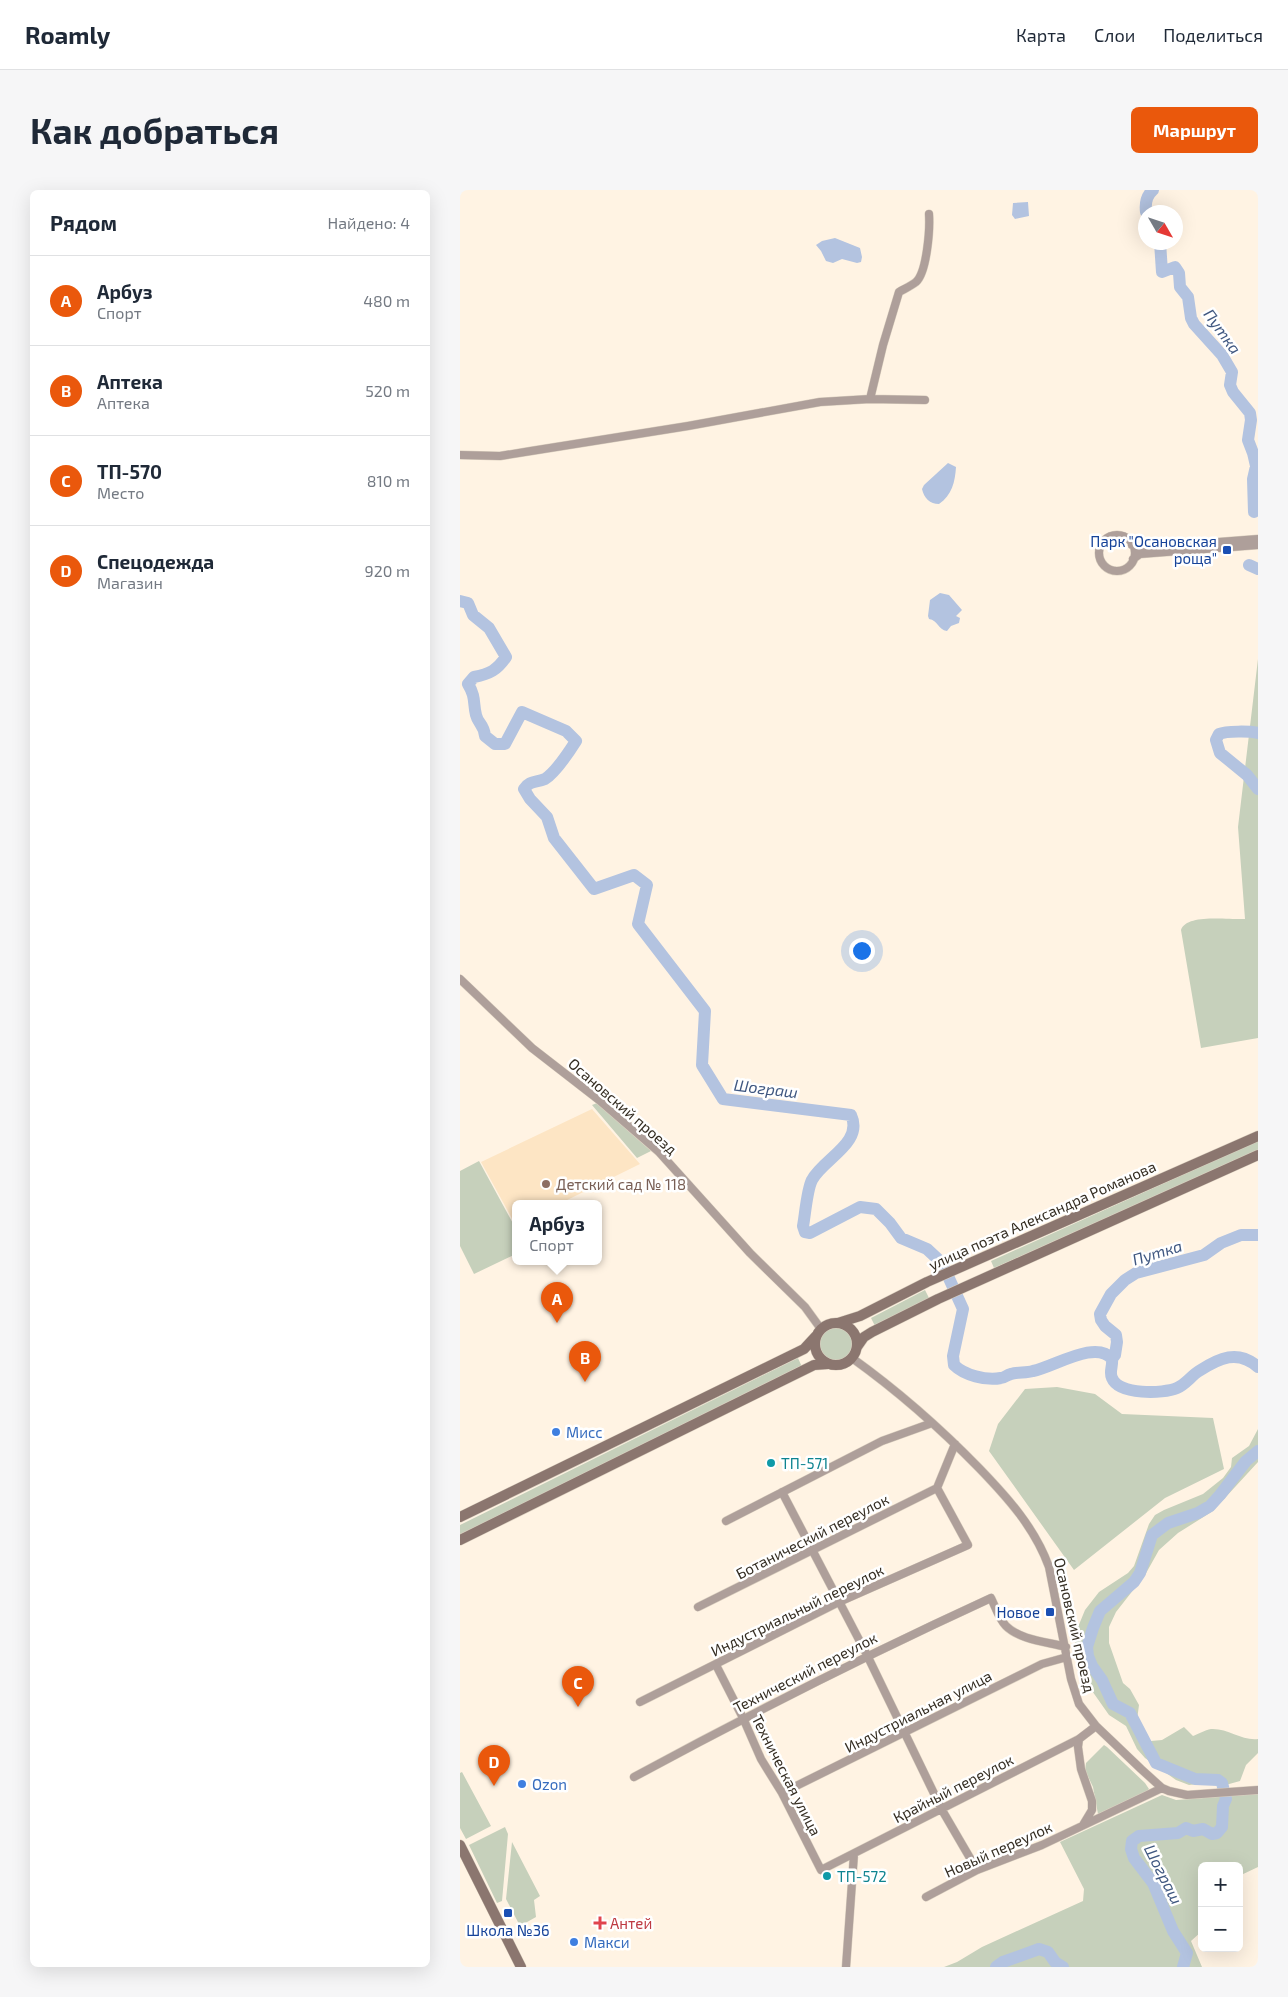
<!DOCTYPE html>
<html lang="ru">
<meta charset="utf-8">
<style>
:root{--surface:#fff;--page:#f6f6f7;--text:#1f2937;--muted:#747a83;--line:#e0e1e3;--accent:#ea580c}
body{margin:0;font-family:"Exo 2",sans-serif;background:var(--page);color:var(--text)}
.controls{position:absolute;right:15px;bottom:15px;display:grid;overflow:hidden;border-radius:8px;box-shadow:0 5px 20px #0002}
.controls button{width:45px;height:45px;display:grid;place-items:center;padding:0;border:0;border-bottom:1px solid var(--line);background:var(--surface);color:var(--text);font:25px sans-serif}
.compass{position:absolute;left:678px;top:15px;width:45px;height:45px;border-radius:50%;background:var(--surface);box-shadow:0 5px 20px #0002;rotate:129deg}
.you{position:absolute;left:401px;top:760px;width:18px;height:18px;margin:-12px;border:4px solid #fff;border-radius:50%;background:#1a73e8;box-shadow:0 0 0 8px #1a73e833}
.badge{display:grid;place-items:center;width:32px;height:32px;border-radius:50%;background:var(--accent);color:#fff;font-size:16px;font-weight:700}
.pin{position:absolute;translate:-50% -41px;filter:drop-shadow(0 1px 2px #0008)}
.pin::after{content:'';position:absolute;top:26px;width:18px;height:15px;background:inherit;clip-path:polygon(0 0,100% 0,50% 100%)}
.popup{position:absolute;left:52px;top:1010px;width:90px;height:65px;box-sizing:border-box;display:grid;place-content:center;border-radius:8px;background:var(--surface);filter:drop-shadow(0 1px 4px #0005);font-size:16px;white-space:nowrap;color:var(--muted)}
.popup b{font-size:19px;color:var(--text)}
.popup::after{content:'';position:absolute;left:50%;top:100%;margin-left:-10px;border:10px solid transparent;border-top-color:var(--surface)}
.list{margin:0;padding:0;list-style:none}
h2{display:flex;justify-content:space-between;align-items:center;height:65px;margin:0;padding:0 20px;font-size:21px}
h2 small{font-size:16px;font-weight:400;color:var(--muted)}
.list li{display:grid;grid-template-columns:32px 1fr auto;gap:15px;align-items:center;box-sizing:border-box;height:90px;padding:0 20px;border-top:1px solid var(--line)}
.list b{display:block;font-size:19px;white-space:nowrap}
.list p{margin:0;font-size:16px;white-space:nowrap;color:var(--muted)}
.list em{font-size:16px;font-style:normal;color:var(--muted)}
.map{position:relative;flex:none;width:798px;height:1777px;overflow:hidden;border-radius:8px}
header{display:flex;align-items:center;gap:30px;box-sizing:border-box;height:70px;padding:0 25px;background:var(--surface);border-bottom:1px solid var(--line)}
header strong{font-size:24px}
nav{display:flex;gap:28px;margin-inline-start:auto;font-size:18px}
.intro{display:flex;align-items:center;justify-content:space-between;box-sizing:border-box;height:120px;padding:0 30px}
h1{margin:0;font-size:35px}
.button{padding:12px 22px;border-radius:8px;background:var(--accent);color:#fff;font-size:18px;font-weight:700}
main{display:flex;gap:30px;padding:0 30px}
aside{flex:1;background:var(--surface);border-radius:8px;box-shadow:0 5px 20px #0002}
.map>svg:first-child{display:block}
</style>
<header>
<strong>Roamly</strong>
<nav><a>Карта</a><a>Слои</a><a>Поделиться</a></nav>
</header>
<div class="intro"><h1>Как добраться</h1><a class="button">Маршрут</a></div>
<main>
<aside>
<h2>Рядом<small>Найдено: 4</small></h2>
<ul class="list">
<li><span class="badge">A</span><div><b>Арбуз</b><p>Спорт</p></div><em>480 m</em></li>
<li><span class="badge">B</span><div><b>Аптека</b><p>Аптека</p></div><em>520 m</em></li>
<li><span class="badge">C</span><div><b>ТП-570</b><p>Место</p></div><em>810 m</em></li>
<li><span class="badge">D</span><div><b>Спецодежда</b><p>Магазин</p></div><em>920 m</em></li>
</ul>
</aside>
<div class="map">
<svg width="798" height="1777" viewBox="0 0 798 1777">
<rect width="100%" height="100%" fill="#fff3e3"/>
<!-- built -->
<path fill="#fde5c4" d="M132 919 180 974 99 1014H56V1036L21 972Z"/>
<!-- green -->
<path fill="#c6d0bb" d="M798 469V848L741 858 721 740C726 723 770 730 785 729L778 637Z
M137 913 191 961 177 968 132 915Z
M798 951V960L534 1078 531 1071Z
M19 971 56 1039V1064L14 1084 0 1056V981Z
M465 1100 469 1108 415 1136 411 1128Z
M360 1154a16 16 0 1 1 32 0a16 16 0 1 1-32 0Z
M338 1168 342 1177 0 1346V1335Z
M597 1197 635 1204 662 1224 753 1228 764 1279 705 1308 614 1380 529 1261 538 1234 565 1199Z
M798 1239V1272L753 1321 718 1343 699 1360 685 1385 656 1422 649 1437V1453L663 1493 670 1499 679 1515 677 1530 684 1545 691 1551 702 1550 724 1537 733 1546C738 1544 745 1540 751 1539 768 1538 782 1551 798 1549V1563L786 1575 780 1591 762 1596 746 1593 729 1595 716 1590 685 1568 677 1559 666 1536 649 1525 630 1498 617 1468 615 1453 618 1437 625 1420 639 1402 668 1383 674 1376 689 1334 695 1325 704 1320 743 1304 763 1288 771 1277 772 1268 789 1256Z
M644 1555 647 1557 685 1593 689 1599 687 1601 638 1624 633 1597 625 1580 626 1573Z
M2 1582 31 1636 6 1649 0 1638V1583Z
M798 1604V1677L779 1686V1676H742V1741L731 1751 742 1777H484L497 1772 522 1757 623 1711 624 1699 600 1652 702 1605 716 1610Z
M45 1637 48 1644 42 1711 37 1713 9 1655Z
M52 1652 80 1706 74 1710 76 1727 60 1736 46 1709Z"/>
<!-- water -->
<path fill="#b3c3e0" d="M568 12 569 26 555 29 552 25 553 13Z
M375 48 400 58 402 67 401 72 397 73 382 69 373 73 366 71 361 61 356 55 362 51Z
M488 273 496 277C495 292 492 305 479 314 470 314 464 308 462 299L464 295Z
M480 403 489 405 502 420 496 426 500 428 499 433 491 436 487 441C478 440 478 430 469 429L468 426 470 410Z"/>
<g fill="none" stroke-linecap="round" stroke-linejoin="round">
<!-- river -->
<path stroke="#b3c3e0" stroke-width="12" d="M686 22C685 14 686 6 693 0
M700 52 702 82 715 77 719 83 720 97 728 107 731 128 734 134 762 165 772 182 770 195 773 202 790 223 791 230 788 250 793 263 796 276 793 289 794 322
M789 375 798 379
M0 411 8 413 13 425 29 438 46 467C37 480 30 484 14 487L8 494C16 507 13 513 16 525 18 534 24 534 25 546L35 554H45L62 522 106 541 116 551C109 562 96 582 85 589 76 593 70 590 64 599L70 609 87 627 94 648 134 699 174 685 187 695 178 734 245 821 242 875 263 909 391 925C404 953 363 969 352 990 347 999 345 1026 343 1036L345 1042 350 1043 400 1017 416 1019 430 1033 441 1048 467 1059 482 1073 503 1119 493 1166 494 1175C504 1185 526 1191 541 1188 545 1188 546 1185 551 1184 558 1182 566 1183 573 1181 594 1177 636 1149 652 1169 653 1176 649 1182 652 1188 659 1205 703 1204 717 1198 726 1194 731 1186 739 1181 759 1168 778 1159 798 1177
M798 543C790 541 766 541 759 544L756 550 760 563 787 585 798 599
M652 1169 655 1165 657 1152 656 1145 645 1136 641 1130 640 1124 651 1104 665 1090 676 1083 744 1065 761 1053 781 1045H798
M536 1777 543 1772 579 1759 588 1762 595 1772 603 1777
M723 1777 727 1763 713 1741 693 1693 674 1668 671 1659 672 1651 679 1646 718 1643 726 1638 733 1641 743 1639 752 1644 757 1643 762 1637 763 1616 766 1609 762 1593 758 1590 735 1589 696 1573 670 1523 653 1514 642 1490 632 1476 628 1466 627 1457 633 1438 640 1421 674 1392 680 1383 692 1345 708 1333 738 1323 750 1316 760 1305 786 1271 798 1261"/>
<defs>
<path id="minor" d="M410 209 423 155 439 102C444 99 451 96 456 92 467 82 470 39 469 24
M0 265 40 266 71 261 228 236 360 212 410 209 465 210
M639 363a18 18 0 1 1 36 0a18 18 0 1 1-36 0Z
M672 355 681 358 798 349
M673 369 680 364 798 355
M0 789 72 858 139 910 199 962 290 1063 345 1117 361 1139
M392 1168C438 1201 480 1238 519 1278 548 1308 575 1338 589 1377L611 1489 619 1514 636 1536 681 1579 702 1598 709 1601 727 1605 798 1600
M322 1302 407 1465 482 1620 517 1680
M266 1331 422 1251 472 1233
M238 1417 477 1298
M256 1475 283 1528 301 1569 322 1603 361 1680 619 1549 636 1536
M180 1512 379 1412 508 1355 477 1298 495 1254
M619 1549 618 1557 621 1579 632 1611V1620L623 1635
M174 1587C292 1523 409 1464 531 1408 535 1416 539 1429 546 1436 560 1450 588 1452 606 1457
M322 1603 582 1474 607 1467
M466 1707 517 1680 582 1655 702 1598
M386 1777 394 1664"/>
<path id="secondary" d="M355 1154a21 21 0 1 1 42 0a21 21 0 1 1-42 0Z
M378 1133 400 1126 467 1092 798 946
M397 1157 404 1147 412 1142 478 1109 798 965
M0 1327 344 1159 356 1146
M0 1350 354 1175 368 1174
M0 1655 61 1777"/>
</defs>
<!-- minor casing -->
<use href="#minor" stroke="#dbd0c0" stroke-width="9"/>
<!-- secondary casing -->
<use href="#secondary" stroke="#dbd0c0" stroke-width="11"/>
<!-- minor -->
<use href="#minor" stroke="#ae9f9a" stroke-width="8"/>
<!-- secondary -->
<use href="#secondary" stroke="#8b766f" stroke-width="10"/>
</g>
<!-- markers -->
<g fill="#1a4fb4" stroke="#fff" stroke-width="2">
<rect x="762" y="355" width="10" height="10" rx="2.5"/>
<rect x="585" y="1417" width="10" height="10" rx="2.5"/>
<rect x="43" y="1718" width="10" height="10" rx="2.5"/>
</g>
<circle fill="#8d6e63" stroke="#fff" stroke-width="2" cx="86" cy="994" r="5"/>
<g fill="#3f7fe0" stroke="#fff" stroke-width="2">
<circle cx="96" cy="1242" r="5"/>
<circle cx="62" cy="1594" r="5"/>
<circle cx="114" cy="1752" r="5"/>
</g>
<g fill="#0f9aa8" stroke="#fff" stroke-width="2">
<circle cx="311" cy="1273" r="5"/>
<circle cx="367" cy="1686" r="5"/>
</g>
<path fill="#e0444e" stroke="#fff" stroke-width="2" d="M137.5 1725.5h5v5h5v5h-5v5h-5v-5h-5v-5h5z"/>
<g text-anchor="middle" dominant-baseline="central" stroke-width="5" stroke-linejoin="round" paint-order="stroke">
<!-- transit labels -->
<g font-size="15" fill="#164399" stroke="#fff" text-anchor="end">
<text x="757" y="351">Парк "Осановская<tspan x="757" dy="17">роща"</tspan></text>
<text x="580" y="1422">Новое</text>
<text x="48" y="1740" text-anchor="middle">Школа №36</text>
</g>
<!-- street labels -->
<g font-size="15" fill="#352e23" stroke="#fff">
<text transform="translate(163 916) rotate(41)">Осановский проезд</text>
<text transform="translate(582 1025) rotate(-24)">улица поэта Александра Романова</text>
<text transform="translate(352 1346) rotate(-27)">Ботанический переулок</text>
<text transform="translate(337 1420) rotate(-26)">Индустриальный переулок</text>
<text transform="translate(615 1435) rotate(77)">Осановский проезд</text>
<text transform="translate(345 1482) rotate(-27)">Технический переулок</text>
<text transform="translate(458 1521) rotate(-27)">Индустриальная улица</text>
<text transform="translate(327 1585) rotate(63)">Техническая улица</text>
<text transform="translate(493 1598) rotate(-27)">Крайный переулок</text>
<text transform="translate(538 1659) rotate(-24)">Новый переулок</text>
</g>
<!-- education labels -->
<g font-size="15" fill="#785e54" stroke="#fff" text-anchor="start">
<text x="96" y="994">Детский сад № 118</text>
</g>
<!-- shop labels -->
<g font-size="15" fill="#366cbe" stroke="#fff" text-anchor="start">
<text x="106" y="1242">Мисс</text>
<text x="72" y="1594">Ozon</text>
<text x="124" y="1752">Макси</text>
</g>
<!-- culture labels -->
<g font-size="15" fill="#0d838f" stroke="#fff" text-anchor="start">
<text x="321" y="1273">ТП-571</text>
<text x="377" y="1686">ТП-572</text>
</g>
<!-- health labels -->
<g font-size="15" fill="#be3a42" stroke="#fff" text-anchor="start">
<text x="150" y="1733">Антей</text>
</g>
<!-- water labels -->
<g font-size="16" font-style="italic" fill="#405881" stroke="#fff">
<text transform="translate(763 141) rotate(54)">Путка</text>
<text transform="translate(306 898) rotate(7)">Шограш</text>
<text transform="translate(697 1062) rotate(-17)">Путка</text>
<text transform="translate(704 1684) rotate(63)">Шограш</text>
</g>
</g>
</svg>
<div class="controls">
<button>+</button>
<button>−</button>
</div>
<svg class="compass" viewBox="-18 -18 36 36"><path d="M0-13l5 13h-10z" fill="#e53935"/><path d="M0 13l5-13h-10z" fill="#747a83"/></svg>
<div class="you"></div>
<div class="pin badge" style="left:97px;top:1133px">A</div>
<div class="popup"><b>Арбуз</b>Спорт</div>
<div class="pin badge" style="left:125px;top:1192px">B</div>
<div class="pin badge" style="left:118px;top:1517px">C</div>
<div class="pin badge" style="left:34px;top:1596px">D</div>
</div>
</main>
